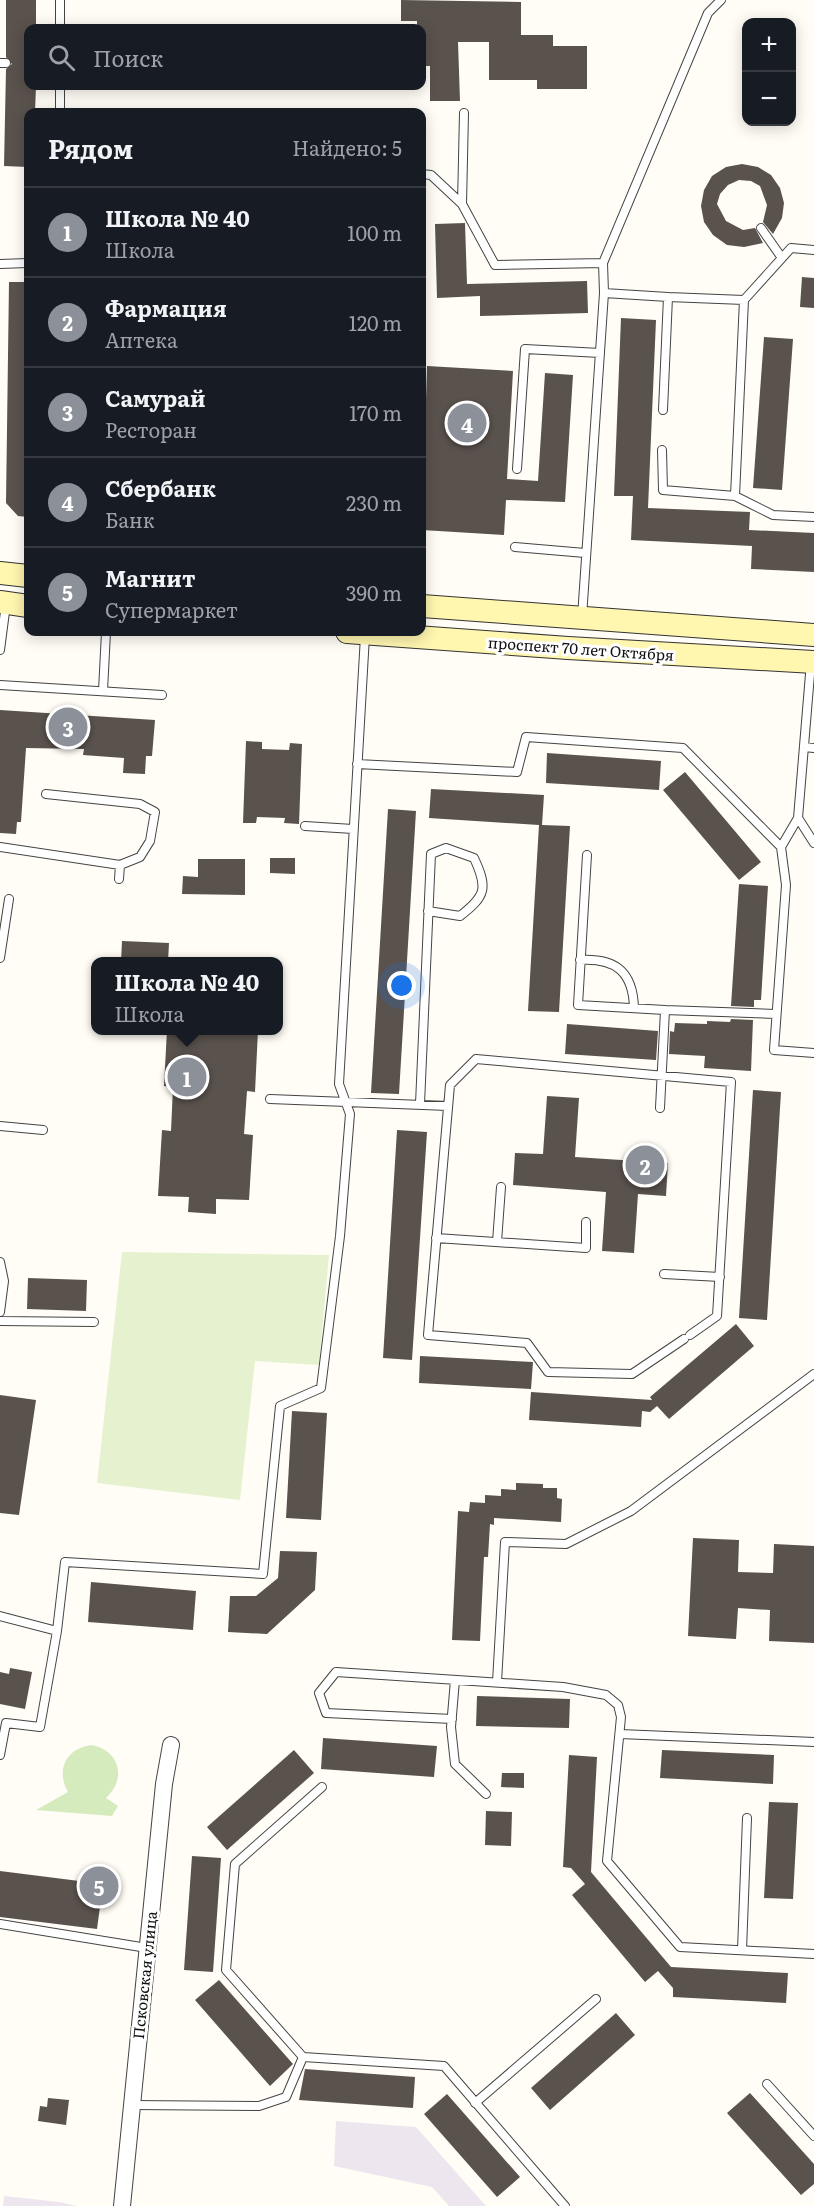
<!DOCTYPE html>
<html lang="ru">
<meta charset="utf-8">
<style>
:root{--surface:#171b24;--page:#20242c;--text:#f1f3f6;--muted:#9ea1a6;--line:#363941;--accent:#8c9099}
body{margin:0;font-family:Literata,serif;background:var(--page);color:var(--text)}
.controls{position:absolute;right:18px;top:18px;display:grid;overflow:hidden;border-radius:12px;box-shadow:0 3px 15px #0003}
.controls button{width:54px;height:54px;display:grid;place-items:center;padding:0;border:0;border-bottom:2px solid var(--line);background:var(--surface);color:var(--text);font:30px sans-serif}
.you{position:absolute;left:402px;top:986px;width:21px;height:21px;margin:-15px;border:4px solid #fff;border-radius:50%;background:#1a73e8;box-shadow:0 0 0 9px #1a73e833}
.badge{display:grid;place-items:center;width:39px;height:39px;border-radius:50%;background:var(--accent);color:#fff;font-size:20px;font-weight:700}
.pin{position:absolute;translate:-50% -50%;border:3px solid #fff;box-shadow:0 2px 6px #0006}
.popup{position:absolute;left:91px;top:957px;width:192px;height:78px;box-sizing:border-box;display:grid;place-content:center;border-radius:12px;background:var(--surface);filter:drop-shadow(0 2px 4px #0005);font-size:20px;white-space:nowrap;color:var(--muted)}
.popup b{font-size:22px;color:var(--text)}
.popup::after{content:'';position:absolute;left:50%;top:100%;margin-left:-12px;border:12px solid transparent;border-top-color:var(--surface)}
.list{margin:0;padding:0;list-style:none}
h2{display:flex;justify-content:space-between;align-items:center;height:78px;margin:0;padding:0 24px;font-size:26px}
h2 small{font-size:20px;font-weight:400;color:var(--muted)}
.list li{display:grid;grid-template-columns:39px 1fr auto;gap:18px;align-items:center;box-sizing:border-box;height:90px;padding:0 24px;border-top:2px solid var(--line)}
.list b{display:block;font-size:22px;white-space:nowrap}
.list p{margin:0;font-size:20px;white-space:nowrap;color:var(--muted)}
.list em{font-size:20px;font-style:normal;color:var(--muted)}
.icon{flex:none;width:33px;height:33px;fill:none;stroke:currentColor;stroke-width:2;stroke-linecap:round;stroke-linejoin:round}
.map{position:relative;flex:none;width:814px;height:2206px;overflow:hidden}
.search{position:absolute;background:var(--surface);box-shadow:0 3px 15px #0003;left:24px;top:24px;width:402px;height:66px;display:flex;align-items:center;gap:15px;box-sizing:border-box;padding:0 21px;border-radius:12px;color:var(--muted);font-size:22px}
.panel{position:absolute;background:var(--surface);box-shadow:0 3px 15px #0003;left:24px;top:108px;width:402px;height:528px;border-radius:12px}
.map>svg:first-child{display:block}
</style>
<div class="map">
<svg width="814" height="2206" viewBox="0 0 814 2206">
<rect width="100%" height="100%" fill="#fffdf5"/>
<!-- industrial -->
<path fill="#eee6ef" d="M336 2121 416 2127 486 2206H449L432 2187 334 2166Z
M4 2196 59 2202 77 2206H3Z"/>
<!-- green -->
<path fill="#d5ebbd" d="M91 1745C120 1750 127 1779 106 1798L118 1806 112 1816 36 1810 68 1792C56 1771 65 1749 91 1745Z"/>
<!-- pitch -->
<path fill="#e6f2cf" d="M122 1252 329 1255 319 1365 255 1361 240 1500 97 1483Z"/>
<!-- building -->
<path fill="#5a524d" d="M6 0H36V28H28V86H36L35 112H28V167L4 166 6 69 12 64 6 57Z
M401 0 521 2V35H553V46H587V89H537V80H489V42H458L460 101H430V66H422V28H417V21H401Z
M742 164 758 167 771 175 780 188 784 203 782 218 773 234 763 222 767 205 760 186 751 181 739 180 728 185 720 194 717 204 726 221 743 230 755 228 763 243 744 247 727 245 713 235 704 222 701 206 704 190 712 176 726 167Z
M465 223 467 284 587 281 588 313 480 316V296L437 298 435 224Z
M802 277 814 278V308L800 307Z
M9 282H28V517L18 516 6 503Z
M621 318 656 320 648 508 750 512 749 530 814 533V572L751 569 752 546 631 540 633 496H614Z
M764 337 793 339 782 490 753 488Z
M427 366 513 371 507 479 538 481 545 373 573 375 565 502 506 500 504 535 422 530Z
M0 710 155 720 152 756H146L145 774 123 773 124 758 83 755 84 749 26 748 21 822H17L16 834 0 833Z
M246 741 262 742V749L289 750 290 743 302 744 299 824 284 823 285 818 257 817 256 823H243Z
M547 753 661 761 659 790 546 783Z
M685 772 761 862 739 880 663 790Z
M431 789 544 795 542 825 570 826 559 1012 528 1011 539 825 429 818Z
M388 809 416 811 399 1094 371 1093Z
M270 858H295V874L270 873Z
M198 859H245V895L182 894 183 876 198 877Z
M739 884 768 886 761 1000H754V1007L731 1006Z
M122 941 169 943 168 962H121Z
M731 1019 753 1020 751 1071 704 1068 705 1056 669 1054 670 1031 674 1032 675 1023 707 1024V1021L730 1022Z
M567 1024 658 1031 656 1060 565 1054Z
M167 1030H258L255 1092 247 1091 244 1134 253 1135 249 1200 216 1199V1214L188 1212 189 1197 158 1196 162 1130 171 1131 173 1087 164 1086Z
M753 1090 781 1092 767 1320 739 1318Z
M547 1096 579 1098 575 1157 668 1163 666 1196 638 1194 634 1253 602 1251 606 1192 513 1185 515 1153 543 1154Z
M397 1130 427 1132 412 1360 383 1358Z
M28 1278 87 1280 86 1311 27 1309Z
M736 1324 754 1346 669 1419 657 1406 650 1412 642 1411 641 1427 529 1420 531 1392 652 1400 650 1397Z
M420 1356 533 1362 531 1389 419 1383Z
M0 1395 36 1400 19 1515 0 1513Z
M292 1411 327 1413 321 1520 286 1518Z
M516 1483 543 1484V1488H557V1498L562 1499 561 1522 494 1518V1525L490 1524 488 1557H484L480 1641 452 1640 458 1511 469 1512 470 1502 485 1503V1495L501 1496V1489L516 1490Z
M693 1538 739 1540 738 1572 773 1573 774 1544 814 1546V1643L769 1641 770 1610 738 1608 736 1639 688 1636Z
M280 1551 317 1552 315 1590 267 1634 228 1632 230 1596H256L278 1578Z
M91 1582 196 1591 193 1630 88 1622Z
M10 1668 32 1672 25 1709 0 1704V1672L9 1674Z
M477 1696 570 1699 569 1728 476 1726Z
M323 1738 437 1746 434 1777 321 1769Z
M294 1750 314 1773 227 1850 207 1827Z
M662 1750 774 1755 773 1784 660 1778Z
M569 1755 597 1757 591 1872 671 1967 788 1973 786 2003 673 1997V1988L658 1971 645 1982 572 1895 585 1884 571 1868 563 1867Z
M502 1773H524V1788L501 1787Z
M769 1802 798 1803 793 1899 764 1898Z
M486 1811 512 1812 511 1846 485 1845Z
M192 1856 221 1858 213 1972 184 1970Z
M0 1871 103 1884 97 1929 0 1917Z
M219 1980 293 2064 270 2086 195 2000Z
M616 2013 635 2035 550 2110 531 2088Z
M305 2069 415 2077 413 2108 299 2100Z
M750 2093 814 2164V2184L801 2195 727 2113Z
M447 2094 520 2177 497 2197 424 2114Z
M48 2098 69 2100 66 2125 38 2121 40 2106 47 2107Z"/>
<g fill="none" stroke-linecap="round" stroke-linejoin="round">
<defs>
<path id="service" d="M60 0V28
M0 63H6
M60 86V112
M422 174 431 175 462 204 495 265 603 263
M462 204 464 113
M761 228 782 258
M0 264 28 263
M604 293 668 297
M663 410 668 297 744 300
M662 450 663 490 735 496 773 515 814 517
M517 469 525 349 600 353
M735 496 744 300 791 248 814 250
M515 547 585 553
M582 617 604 293 603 263 708 13 721 0
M0 650 6 604
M0 685 162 695
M103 691 106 632
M804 747 814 748
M357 764 517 772 526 737 683 748 781 847 786 885 774 1050 814 1053
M798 818 814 843
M305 826 353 829
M0 847 120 865 140 857 150 841 155 812 140 804 46 794
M781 847 798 818 811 662
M587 855 578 1005 665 1010
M119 879 120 865
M0 958 9 899
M580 960C616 958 633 972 634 1008
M270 1099 448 1106
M420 1104 431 854 446 848 474 858C488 888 486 896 460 916L428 911
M660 1108 665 1010 776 1014
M0 1126 43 1130
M436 1238 586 1248V1222
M497 1242 501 1187
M0 1262 4 1281 0 1312
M664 1274 720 1277
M0 1321 94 1322
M684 1339 632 1374 548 1372 527 1343 428 1335 450 1085 476 1059 731 1082 717 1316 690 1335
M0 1616 57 1631 65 1562 263 1574 280 1406 321 1388 340 1236 350 1114 339 1084 365 636
M455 1680 451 1727 455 1764 486 1794
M497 1682 505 1542 566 1544 631 1511 814 1374
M452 1719 326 1713 319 1693 336 1672 563 1687 606 1695 618 1705 621 1717 607 1861 680 1947 814 1954
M620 1734 814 1742
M0 1755 6 1723 40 1727 57 1631
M322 1787 235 1864 226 1970 303 2057 444 2066 565 2206
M0 1924 147 1948
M742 1950 747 1818
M767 2084 814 2136
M475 2103 596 1999
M131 2105 259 2106 286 2097 303 2057"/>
<path id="minor" d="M122 2206 164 1784 171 1745"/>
<path id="secondary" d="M0 573 28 576
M0 602 28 606
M422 606 814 635
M347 632 568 648 814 662"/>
</defs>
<!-- service casing -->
<use href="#service" stroke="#444" stroke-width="10"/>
<!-- minor casing -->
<use href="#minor" stroke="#444" stroke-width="18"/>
<!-- secondary casing -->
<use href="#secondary" stroke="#333" stroke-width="24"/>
<!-- service -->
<use href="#service" stroke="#fff" stroke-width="8"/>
<!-- minor -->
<use href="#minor" stroke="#fff" stroke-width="16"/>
<!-- secondary -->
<use href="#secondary" stroke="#fff6b0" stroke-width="22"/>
</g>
<g text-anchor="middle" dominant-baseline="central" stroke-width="6" stroke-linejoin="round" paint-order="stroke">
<!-- street labels -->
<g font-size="15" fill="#111" stroke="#fff">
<text transform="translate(581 648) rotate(4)">проспект 70 лет Октября</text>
<text transform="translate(144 1975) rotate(-84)">Псковская улица</text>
</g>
</g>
</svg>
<div class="controls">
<button>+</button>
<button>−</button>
</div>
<div class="you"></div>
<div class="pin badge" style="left:187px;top:1077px">1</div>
<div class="popup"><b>Школа № 40</b>Школа</div>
<div class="pin badge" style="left:645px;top:1165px">2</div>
<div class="pin badge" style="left:68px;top:727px">3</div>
<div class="pin badge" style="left:467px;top:423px">4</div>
<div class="pin badge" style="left:99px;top:1886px">5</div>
<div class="search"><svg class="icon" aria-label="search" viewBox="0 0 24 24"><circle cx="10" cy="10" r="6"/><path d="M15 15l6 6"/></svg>Поиск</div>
<section class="panel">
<h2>Рядом<small>Найдено: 5</small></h2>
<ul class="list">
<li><span class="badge">1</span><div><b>Школа № 40</b><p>Школа</p></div><em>100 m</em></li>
<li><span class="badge">2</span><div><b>Фармация</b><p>Аптека</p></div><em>120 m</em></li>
<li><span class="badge">3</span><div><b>Самурай</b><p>Ресторан</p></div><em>170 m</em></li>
<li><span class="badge">4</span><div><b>Сбербанк</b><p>Банк</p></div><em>230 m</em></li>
<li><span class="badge">5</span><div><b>Магнит</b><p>Супермаркет</p></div><em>390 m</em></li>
</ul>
</section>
</div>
